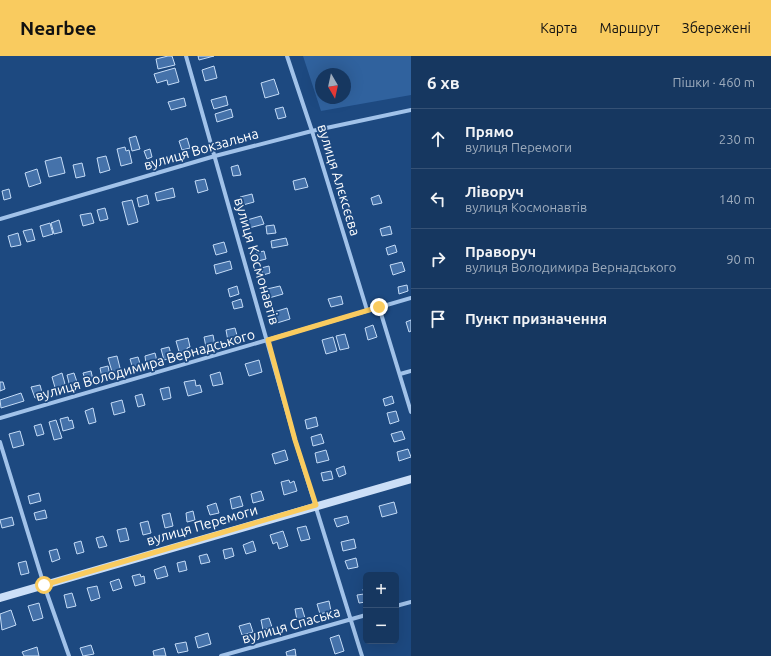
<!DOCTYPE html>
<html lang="uk">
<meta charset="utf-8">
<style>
:root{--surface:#163760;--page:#234269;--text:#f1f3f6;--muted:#9eacbd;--line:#355175;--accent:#f9cb5f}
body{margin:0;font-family:Ubuntu,sans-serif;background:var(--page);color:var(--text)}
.controls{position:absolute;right:12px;bottom:12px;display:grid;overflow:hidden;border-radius:6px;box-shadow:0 4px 16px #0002}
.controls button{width:36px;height:36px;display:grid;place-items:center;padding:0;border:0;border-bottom:1px solid var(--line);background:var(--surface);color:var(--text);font:20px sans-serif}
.compass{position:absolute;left:315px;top:12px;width:36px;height:36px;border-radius:50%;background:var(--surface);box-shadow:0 4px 16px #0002;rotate:171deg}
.stop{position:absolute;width:12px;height:12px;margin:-9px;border:3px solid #f9cb5f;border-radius:50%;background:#fff}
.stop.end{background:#f9cb5f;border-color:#fff;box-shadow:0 1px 4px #0008}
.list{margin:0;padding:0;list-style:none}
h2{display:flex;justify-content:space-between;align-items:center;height:52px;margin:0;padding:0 16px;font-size:17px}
h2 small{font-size:13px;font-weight:400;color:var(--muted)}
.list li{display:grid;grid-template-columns:26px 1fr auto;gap:12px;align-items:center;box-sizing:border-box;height:60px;padding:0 16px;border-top:1px solid var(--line)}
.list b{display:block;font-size:15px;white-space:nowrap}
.list p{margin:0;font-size:13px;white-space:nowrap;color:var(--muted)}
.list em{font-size:13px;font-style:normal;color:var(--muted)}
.icon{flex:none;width:22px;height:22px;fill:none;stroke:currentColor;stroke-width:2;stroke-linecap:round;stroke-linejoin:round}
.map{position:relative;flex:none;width:411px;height:600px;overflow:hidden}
header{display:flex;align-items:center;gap:24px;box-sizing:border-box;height:56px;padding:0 20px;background:var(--accent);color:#111}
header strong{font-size:19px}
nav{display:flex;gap:22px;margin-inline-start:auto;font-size:14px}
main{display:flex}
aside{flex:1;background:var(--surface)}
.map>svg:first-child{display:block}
</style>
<header>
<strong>Nearbee</strong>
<nav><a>Карта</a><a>Маршрут</a><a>Збережені</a></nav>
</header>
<main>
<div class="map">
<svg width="411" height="600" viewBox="0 0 411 600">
<rect width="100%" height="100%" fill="#1d4980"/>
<!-- green -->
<path fill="#30629e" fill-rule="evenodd" d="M303 0H411V39L321 55ZM321 18H345V42H321Z"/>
<!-- building -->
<path fill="#4572aa" stroke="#c5dcf7" d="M168 0H172L175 9 158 13 156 3Z
M198 0H214L199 4Z
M214 10 217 22 205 25 202 14Z
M175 12 179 26 168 29 167 24 157 27 154 18Z
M274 23 279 38 265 42 261 27Z
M226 40 228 49 214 53 211 44Z
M184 42 186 50 171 54 168 46Z
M283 51 286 61 278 63 275 53Z
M231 53 233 61 217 66 215 58Z
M136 80 140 93 132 95 129 82Z
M187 82 190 92 182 94 179 85Z
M125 91 126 95 129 94 132 107 121 110 117 93Z
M150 93 152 101 147 103 144 95Z
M106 100 110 114 100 117 97 102Z
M61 101 65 117 49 121 45 105Z
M82 107 85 120 76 122 73 109Z
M238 109 241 119 233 120 231 111Z
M37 113 41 127 29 131 25 117Z
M305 122 308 131 295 134 293 125Z
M205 123 208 134 198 137 195 125Z
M173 132 175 141 157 145 155 137Z
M9 133 11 142 4 144 2 135Z
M252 138 254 146 243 149 240 141Z
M147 139 149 148 139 151 137 142Z
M379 139 382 147 373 149 371 142Z
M132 144 138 166 128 169 122 146Z
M105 152 108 163 100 165 97 154Z
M91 157 94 167 83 170 80 159Z
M261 160 264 168 249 172 247 164Z
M59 164 62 176 54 178 51 167Z
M50 167 53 178 43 181 40 170Z
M274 169 276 177 267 178 266 170Z
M390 170 392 178 382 180 380 173Z
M32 173 35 184 27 186 23 175Z
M18 177 21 189 11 191 8 180Z
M286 182 288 189 272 192 271 185Z
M224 186 227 196 216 199 213 189Z
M395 189 397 196 388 199 386 192Z
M264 195 266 203 258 205 256 197Z
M230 205 232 213 216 218 214 209Z
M402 206 405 215 393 219 390 209Z
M269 210 270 217 263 219 261 212Z
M407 229 408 235 399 238 398 231Z
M237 230 239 238 230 241 228 233Z
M280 230 283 238 269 242 267 233Z
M341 240 343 248 331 251 328 243Z
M241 243 243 251 234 253 232 246Z
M287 252 290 263 277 267 274 256Z
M411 264V275L409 276 406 266Z
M373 269 377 281 368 284 365 272Z
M235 272 238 283 228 285 226 274Z
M345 278 349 292 340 294 336 280Z
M213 279 215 290 206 291 204 281Z
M333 281 337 295 326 298 322 284Z
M188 282 190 291 187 292 188 297 180 299 176 285Z
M169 291 172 302 164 304 161 293Z
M155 297 157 305 146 308 145 300Z
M117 300 121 316 113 319 108 302Z
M138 301 141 311 133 313 130 303Z
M259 304 262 316 249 320 245 308Z
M108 310 110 320 102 322 100 312Z
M91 315 93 324 86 326 83 317Z
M220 316 223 328 213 330 210 319Z
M62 317 65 328 63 329 64 333 56 335 52 321Z
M74 317 78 329 70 331 67 319Z
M195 324 196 330 200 329 202 336 188 340 184 326Z
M0 326H3L5 333 0 335Z
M40 329 43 340 35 342 31 331Z
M169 331 171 342 163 344 160 333Z
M21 337 24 345 1 352 0 344Z
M142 338 145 349 138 351 135 340Z
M392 340 394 347 385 350 383 343Z
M122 344 125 356 114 359 111 347Z
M93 352 96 366 89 368 85 355Z
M396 355 399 365 390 368 387 357Z
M68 361 69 365 72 364 74 372 63 375 60 363Z
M316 361 318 370 307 373 305 364Z
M56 364 62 382 54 384 49 366Z
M41 368 44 378 37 380 34 370Z
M20 375 24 389 13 392 9 378Z
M402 375 405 383 394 386 391 378Z
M321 378 324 387 313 390 311 381Z
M408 393 411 401 399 405 397 396Z
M285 394 288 404 275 408 272 398Z
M326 394 329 404 317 407 315 397Z
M344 410 346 418 339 421 336 413Z
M331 415 333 423 323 425 321 417Z
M289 424 290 427 294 425 297 435 284 439 281 426Z
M261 435 264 444 253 447 251 438Z
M39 437 41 445 30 448 28 440Z
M240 440 243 450 232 453 230 443Z
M394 446 397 457 382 461 379 450Z
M216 447 219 457 210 459 207 450Z
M45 454 47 462 36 464 34 457Z
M193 455 195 464 187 466 186 457Z
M170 457 173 470 165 472 162 459Z
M347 460 349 467 337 471 334 463Z
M12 461 14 469 2 472 0 464Z
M148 465 151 477 143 479 140 467Z
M306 470 310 483 301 485 297 472Z
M126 472 129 484 120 486 117 474Z
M283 475 288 490 279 493 277 486 273 488 270 479Z
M103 480 107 490 99 492 96 482Z
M354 483 356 492 343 495 341 486Z
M81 485 84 496 77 498 74 487Z
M253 485 256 495 246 498 243 489Z
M232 492 234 500 225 503 223 494Z
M57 493 60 503 52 506 49 495Z
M207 498 210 506 201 508 199 500Z
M356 502 358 511 348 513 345 505Z
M26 505 29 517 21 519 18 507Z
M185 505 187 514 179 516 177 507Z
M165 510 168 520 157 523 154 514Z
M140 518 141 521 144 520 145 527 135 530 132 520Z
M119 523 122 532 113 535 110 526Z
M97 530 100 542 91 545 87 532Z
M363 533H366V546L359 547 357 539 364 538Z
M72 537 76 550 67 552 64 539Z
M329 545 331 555 320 558 317 548Z
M39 547 43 562 33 565 28 550Z
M302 552 305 562 297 564 295 553Z
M11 554 16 569 2 574 0 558Z
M269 562 272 571 263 574 261 564Z
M250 567 253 576 242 579 239 570Z
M208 577 211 588 198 592 195 581Z
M339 579 344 595 335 598 330 582Z
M186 586 188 595 178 597 175 588Z
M91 589 94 598 83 600 80 592Z
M37 591 39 600H24L22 596Z
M164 592 166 600H154L153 595Z
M295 593 296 600H287L286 596Z"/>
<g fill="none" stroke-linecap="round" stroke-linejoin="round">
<!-- street -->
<path stroke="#a1c2e9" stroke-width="4" d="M186 0 295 384 362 600
M287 0 312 75 367 254
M0 163 215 100 312 75 411 54
M379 251 411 356
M400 318 411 315
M0 362 411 242
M0 386 44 529 69 600
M396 550 411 546
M221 600 366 559"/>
<!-- secondary -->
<path stroke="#ccdff7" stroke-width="8" d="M0 542 411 423"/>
</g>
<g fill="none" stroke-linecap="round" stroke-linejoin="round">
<!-- route -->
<path stroke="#f9cb5f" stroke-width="5" d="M44 529 316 449 295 384 268 284 379 251"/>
</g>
<g text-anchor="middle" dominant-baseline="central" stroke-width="3.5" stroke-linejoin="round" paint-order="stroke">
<!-- street labels -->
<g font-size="14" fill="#fff" stroke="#1d4980">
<text transform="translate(201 93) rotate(-16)">вулиця Вокзальна</text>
<text transform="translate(339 124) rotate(73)">вулиця Алєксєєва</text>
<text transform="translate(257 205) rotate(74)">вулиця Космонавтів</text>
<text transform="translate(145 309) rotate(-16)">вулиця Володимира Вернадського</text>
<text transform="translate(202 469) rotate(-16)">вулиця Перемоги</text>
<text transform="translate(291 569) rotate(-16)">вулиця Спаська</text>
</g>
</g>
</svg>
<div class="controls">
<button>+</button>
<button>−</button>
</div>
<svg class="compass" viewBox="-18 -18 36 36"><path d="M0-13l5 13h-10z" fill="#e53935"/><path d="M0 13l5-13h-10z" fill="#9eacbd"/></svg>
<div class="stop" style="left:44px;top:529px"></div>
<div class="stop end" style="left:379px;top:251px"></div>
</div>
<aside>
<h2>6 хв<small>Пішки · 460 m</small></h2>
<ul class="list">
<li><svg class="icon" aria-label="ahead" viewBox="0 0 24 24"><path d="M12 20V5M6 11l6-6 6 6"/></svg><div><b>Прямо</b><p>вулиця Перемоги</p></div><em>230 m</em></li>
<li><svg class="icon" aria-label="left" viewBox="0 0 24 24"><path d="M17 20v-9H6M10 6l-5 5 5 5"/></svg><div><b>Ліворуч</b><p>вулиця Космонавтів</p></div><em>140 m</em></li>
<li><svg class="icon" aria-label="right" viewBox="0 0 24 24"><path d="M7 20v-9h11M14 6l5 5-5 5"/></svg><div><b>Праворуч</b><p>вулиця Володимира Вернадського</p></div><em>90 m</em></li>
<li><svg class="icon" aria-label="arrive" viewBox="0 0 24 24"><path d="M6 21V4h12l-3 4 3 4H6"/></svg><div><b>Пункт призначення</b></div></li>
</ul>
</aside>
</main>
